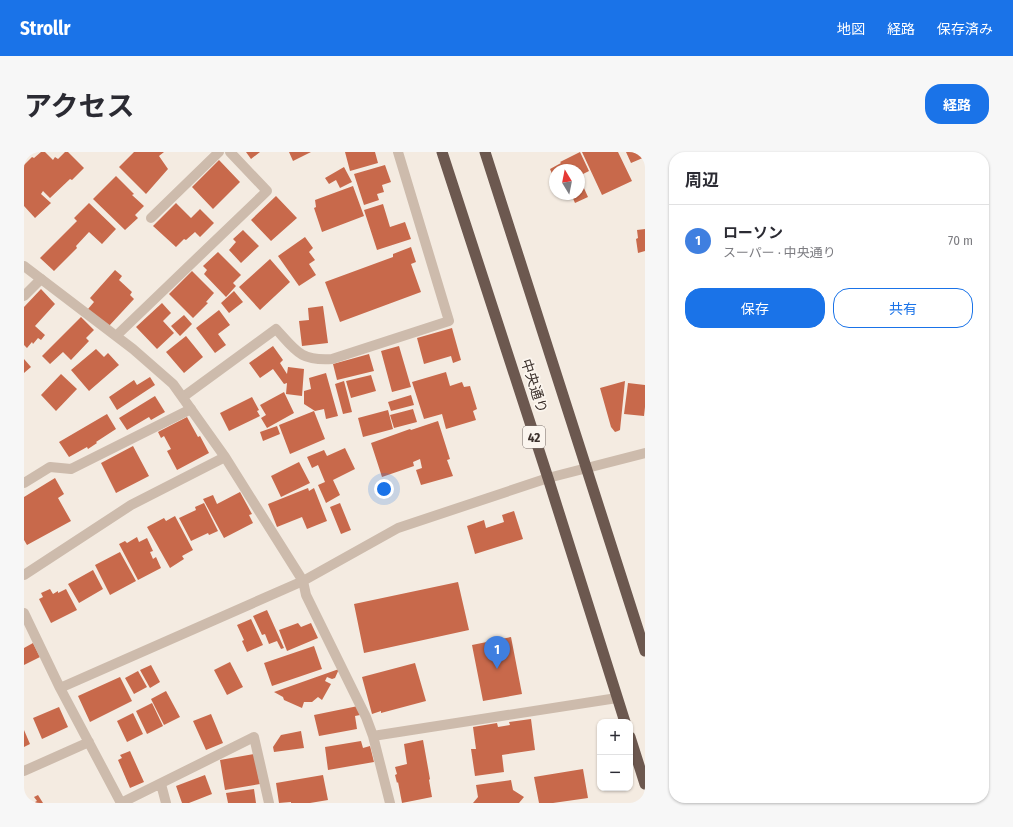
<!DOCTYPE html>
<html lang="ja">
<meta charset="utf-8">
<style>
:root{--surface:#fff;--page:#f7f7f7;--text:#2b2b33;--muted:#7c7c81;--line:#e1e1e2;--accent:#1a73e8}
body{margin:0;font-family:"Fira Sans Condensed","Noto Sans JP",sans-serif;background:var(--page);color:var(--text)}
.controls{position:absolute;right:12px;bottom:12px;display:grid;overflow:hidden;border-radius:8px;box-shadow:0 1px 3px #0004}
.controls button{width:36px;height:36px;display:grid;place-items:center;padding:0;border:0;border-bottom:1px solid var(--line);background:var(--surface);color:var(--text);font:20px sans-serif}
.compass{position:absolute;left:525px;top:12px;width:36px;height:36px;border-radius:50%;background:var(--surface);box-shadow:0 1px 3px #0004;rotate:350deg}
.you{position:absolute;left:360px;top:337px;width:14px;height:14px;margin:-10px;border:3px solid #fff;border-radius:50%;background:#1a73e8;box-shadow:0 0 0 6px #1a73e833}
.badge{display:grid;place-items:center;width:26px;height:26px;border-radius:50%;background:var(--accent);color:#fff;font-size:13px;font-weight:700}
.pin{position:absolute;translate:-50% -33px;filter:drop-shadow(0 1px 2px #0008)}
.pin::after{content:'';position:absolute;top:21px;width:14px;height:12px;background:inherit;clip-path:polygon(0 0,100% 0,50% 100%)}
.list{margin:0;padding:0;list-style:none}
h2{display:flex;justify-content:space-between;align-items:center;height:52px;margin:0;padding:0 16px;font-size:17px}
h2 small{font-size:13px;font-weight:400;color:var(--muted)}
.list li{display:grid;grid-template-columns:26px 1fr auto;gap:12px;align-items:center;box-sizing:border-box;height:72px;padding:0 16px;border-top:1px solid var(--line)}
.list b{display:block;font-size:15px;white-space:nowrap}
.list p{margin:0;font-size:13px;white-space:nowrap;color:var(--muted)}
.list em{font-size:13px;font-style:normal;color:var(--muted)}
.actions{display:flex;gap:8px;padding:12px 16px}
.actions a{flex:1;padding:9px 0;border:1px solid var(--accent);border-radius:16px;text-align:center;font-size:14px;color:var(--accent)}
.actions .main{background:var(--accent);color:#fff}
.map{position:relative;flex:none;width:621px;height:651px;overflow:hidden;border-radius:16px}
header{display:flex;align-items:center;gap:24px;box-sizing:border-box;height:56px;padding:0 20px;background:var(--accent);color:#fff}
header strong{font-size:19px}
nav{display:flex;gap:22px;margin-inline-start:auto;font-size:14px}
.intro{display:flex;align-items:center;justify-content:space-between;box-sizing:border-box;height:96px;padding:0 24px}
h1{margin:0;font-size:28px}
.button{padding:10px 18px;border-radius:16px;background:var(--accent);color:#fff;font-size:14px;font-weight:700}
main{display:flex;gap:24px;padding:0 24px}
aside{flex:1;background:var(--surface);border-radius:16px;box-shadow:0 1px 3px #0004}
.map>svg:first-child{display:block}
</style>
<header>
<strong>Strollr</strong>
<nav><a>地図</a><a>経路</a><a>保存済み</a></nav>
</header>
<div class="intro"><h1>アクセス</h1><a class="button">経路</a></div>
<main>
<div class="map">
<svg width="621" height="651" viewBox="0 0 621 651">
<rect width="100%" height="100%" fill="#f4ebe1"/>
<!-- building -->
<path fill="#c8694b" d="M17 0H21L29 8 31 5 34 7 41 0H44L60 16 48 28 46 27 26 46 19 39 17 42 27 51 11 66 0 54V13L8 5 10 6Z
M110 0H140L135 4 144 17 122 42 95 15Z
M222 0H236L227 7Z
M265 0H287L269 9Z
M321 0H351L354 11 326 19Z
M556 0 565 19 555 24V18H531V29L526 17 537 11 536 10Z
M558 0H594L608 29 578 43Z
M602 0H618L621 5 607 11Z
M195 8 216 30 189 57 168 35Z
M361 13 367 30 358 33 360 40 353 42 355 48 340 53 330 22Z
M320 15 328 30 316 36 312 28 305 32 301 26Z
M92 24 110 42 108 43 120 54 111 63 114 66 101 78 69 47Z
M555 25 564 45 551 51 547 42H555Z
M329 34 340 64 298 80 290 56 292 55 291 48Z
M252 44 273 66 247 89 227 68Z
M65 51 92 77 78 92 65 80 52 94 53 96 30 119 16 106 53 69 50 66Z
M152 51 167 66 176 57 190 71 176 85 171 80 162 88 160 87 152 95 129 74Z
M359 52 366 75 381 70 387 87 353 98 340 58Z
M621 77V99L614 101 612 87 614 86 613 78Z
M219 78 235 94 217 111 205 98 212 90 209 87Z
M281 85 289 96 285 100 291 108 285 112 292 123 275 134 254 104Z
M387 95 392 110 387 112 397 140 316 170 301 130 369 105V102Z
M194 100 217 123 209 131 212 134 202 145 180 122 183 118 179 114Z
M246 107 266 130 236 158 215 135Z
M91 118 98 124 95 128 108 140 106 143 110 147 84 175 64 157 70 150 66 146Z
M168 119 190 141 182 150 184 151 169 166 145 142Z
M17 137 31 152 11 174 21 183 17 188 14 186 9 192 8 190 3 196 0 193V155Z
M210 139 219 150 205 161 197 151Z
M138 151 147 161 139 169 150 181 133 197 112 175Z
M299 154 304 191 278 194 275 169 285 168 284 156Z
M195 158 206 173 194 182 202 193 191 201 172 176Z
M160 163 168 172 156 184 147 174Z
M57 165 70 178 62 186 65 189 47 208 39 200 26 212 18 204Z
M428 176 437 208 429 211 427 204 400 212 393 186Z
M162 184 179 205 160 221 142 200Z
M249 194 259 208 256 211 263 222 264 215 280 217 278 244 262 242 263 231 260 232 249 217 236 226 225 211Z
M375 194 387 235 368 240 357 199Z
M72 197 80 205 84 201 95 213 65 239 47 218Z
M345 202 350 219 313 228 309 212Z
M0 207 7 215 0 221Z
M422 220 426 234 438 230 440 235 446 234 453 257 449 259 452 268 422 277 418 262 400 267 388 230Z
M302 221 314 264 302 267 300 257 291 259 280 252V239L287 237 285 226Z
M37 222 53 237 32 259 17 243Z
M347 223 352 239 327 246 322 229Z
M126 225 131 233 93 258 85 245 110 228 113 233Z
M320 229 328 260 319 262 311 232Z
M601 229 596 278 594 279 591 280 587 275 576 236Z
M604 231 621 233V255L620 264 600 262Z
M260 240 270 261 243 276 237 266 242 263 236 253Z
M387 243 390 253 367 259 364 250Z
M131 244 141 260 127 268 125 265 103 278 95 266Z
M228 245 235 258 233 259 236 264 205 279 196 261Z
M389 257 393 270 370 276 366 263Z
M364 258 369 277 339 285 334 266Z
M290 259 301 287 266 302 255 273Z
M83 262 92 277 72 290 73 291 64 297 63 295 45 305 35 290Z
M163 265 174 285 176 284 185 301 153 318 143 299 147 297 140 284 137 286 134 280Z
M414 269 426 307 423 308 429 324 397 333 392 318 398 316 396 307 389 310 390 314 358 325 347 291 386 277 387 278Z
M253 274 256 282 239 289 236 280Z
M109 294 125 324 92 341 77 311Z
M321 296 331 317 309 328 316 343 302 351 294 333 301 330 294 313 288 316 283 305 300 298 303 304Z
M275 310 286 331 257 345 247 324Z
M31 326 40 342 34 346 47 369 3 393 0 388V345Z
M284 336 285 339 290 336 303 369 283 377 278 365 253 375 244 352Z
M216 340 228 362 225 363 229 371 200 386 179 347 189 343 193 352Z
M180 351 194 379 185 383 184 381 167 389 155 366 172 358 171 355Z
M316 351 327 378 317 382 306 355Z
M490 359 499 387 451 402 443 374 460 368 462 376 480 370 478 363Z
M151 364 169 398 158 404 160 407 146 416 123 375 140 366 142 369Z
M113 385 115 390 123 386 129 399 126 400 129 407 132 405 137 416 114 428 95 392 101 389 103 391Z
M96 400 112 429 86 443 71 413Z
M69 418 79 437 55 451 44 432Z
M434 430 445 478 340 501 330 452Z
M26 437 29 442 34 439V441L42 437 53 458 27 471 15 447 19 445 17 441Z
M243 458 260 496 257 497 253 489 245 492 241 482 238 483 229 464Z
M227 467 239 493 223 500 218 489 220 488 213 473Z
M274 471 277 475 287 471 294 486 263 499 255 478Z
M487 485 498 542 459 549 448 493Z
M9 491 16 505 0 513V496Z
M290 494 298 517 248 534 240 511Z
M206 510 219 535 203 543 190 518Z
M391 511 402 549 357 561V559L348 562 338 525Z
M127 513 136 530 126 536 116 518Z
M315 517 311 526 308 527 303 525 301 529 307 532 298 548 294 545 288 550H280L278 556 260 548 259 545 250 540Z
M114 519 123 535 110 542 101 526Z
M96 525 108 549 66 570 54 544Z
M142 539 156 565 140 573 127 547Z
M128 551 139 574 123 582 112 559Z
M334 554 336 563 331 564 333 577 295 584 290 563Z
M35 555 44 575 18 587 9 566Z
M109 561 119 582 103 590 93 569Z
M187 562 199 591 182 598 169 569Z
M507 567 511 598 478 603 480 620 451 624 447 597H452L449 575 473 571 474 575 486 573 485 570Z
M0 578 6 592 0 595Z
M277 579 280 596 250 600 249 595 257 583Z
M399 588 406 627 405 628 408 645 378 651 374 630 373 631 371 623 373 622 371 615 383 612 380 592Z
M337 589 339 596 346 594 350 610 304 618 301 595Z
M106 599 120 630 106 636 94 608 98 606 96 603Z
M230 602 236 632 201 638 196 608Z
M559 617 564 646 529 651H515L510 625Z
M181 623 188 642 165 651H158L152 634Z
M299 623 304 648 286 651H267V650L255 651 252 631Z
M487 628 489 638 500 645 495 651H449L454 645 452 633Z
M230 637 232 651H204L202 641Z
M14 643 19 651H9L13 649 10 645Z"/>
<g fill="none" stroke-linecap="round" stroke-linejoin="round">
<!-- service -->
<path stroke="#cdbbac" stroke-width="10" d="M127 66 195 0
M0 144 17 127
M159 245 252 177C272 199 276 209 308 207L425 169 374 0
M0 331 26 315 47 317 167 257
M137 632 142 651
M97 651 230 585 245 651"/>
<!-- minor -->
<path stroke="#cdbbac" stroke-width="10" d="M0 114 109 197 149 232 201 305 279 429 282 443 342 565 349 584 366 651
M92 184 243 39 206 0
M0 423 107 353 201 305
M0 461 36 536 97 651
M36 536 279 429 374 376 524 326 621 301
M349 584 593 546
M0 619 65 590"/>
<!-- trunk -->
<path stroke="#6c584f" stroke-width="11" d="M418 0 524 326 601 570
M461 0 621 499
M606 585 621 632"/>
</g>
<g text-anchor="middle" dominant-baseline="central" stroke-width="3.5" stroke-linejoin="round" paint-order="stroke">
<!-- shield labels -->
<rect fill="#fbf5ee" stroke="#756b66" stroke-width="1" x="499" y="274" width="22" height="22" rx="3"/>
<g font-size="13" font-weight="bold" fill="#3b302b">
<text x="510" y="285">42</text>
</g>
<!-- street labels -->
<g font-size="14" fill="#3b302b" stroke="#fbf5ee">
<text transform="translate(510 234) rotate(72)">中央通り</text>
</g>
</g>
</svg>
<div class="controls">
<button>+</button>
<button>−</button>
</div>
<svg class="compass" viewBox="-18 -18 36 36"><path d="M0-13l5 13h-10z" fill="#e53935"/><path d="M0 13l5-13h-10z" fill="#7c7c81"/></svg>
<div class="you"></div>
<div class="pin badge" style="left:473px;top:517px;background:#3f7fe0">1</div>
</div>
<aside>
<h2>周辺<small></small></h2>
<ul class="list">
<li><span class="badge" style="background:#3f7fe0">1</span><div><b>ローソン</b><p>スーパー · 中央通り</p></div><em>70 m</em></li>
</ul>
<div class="actions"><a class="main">保存</a><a>共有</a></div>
</aside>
</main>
